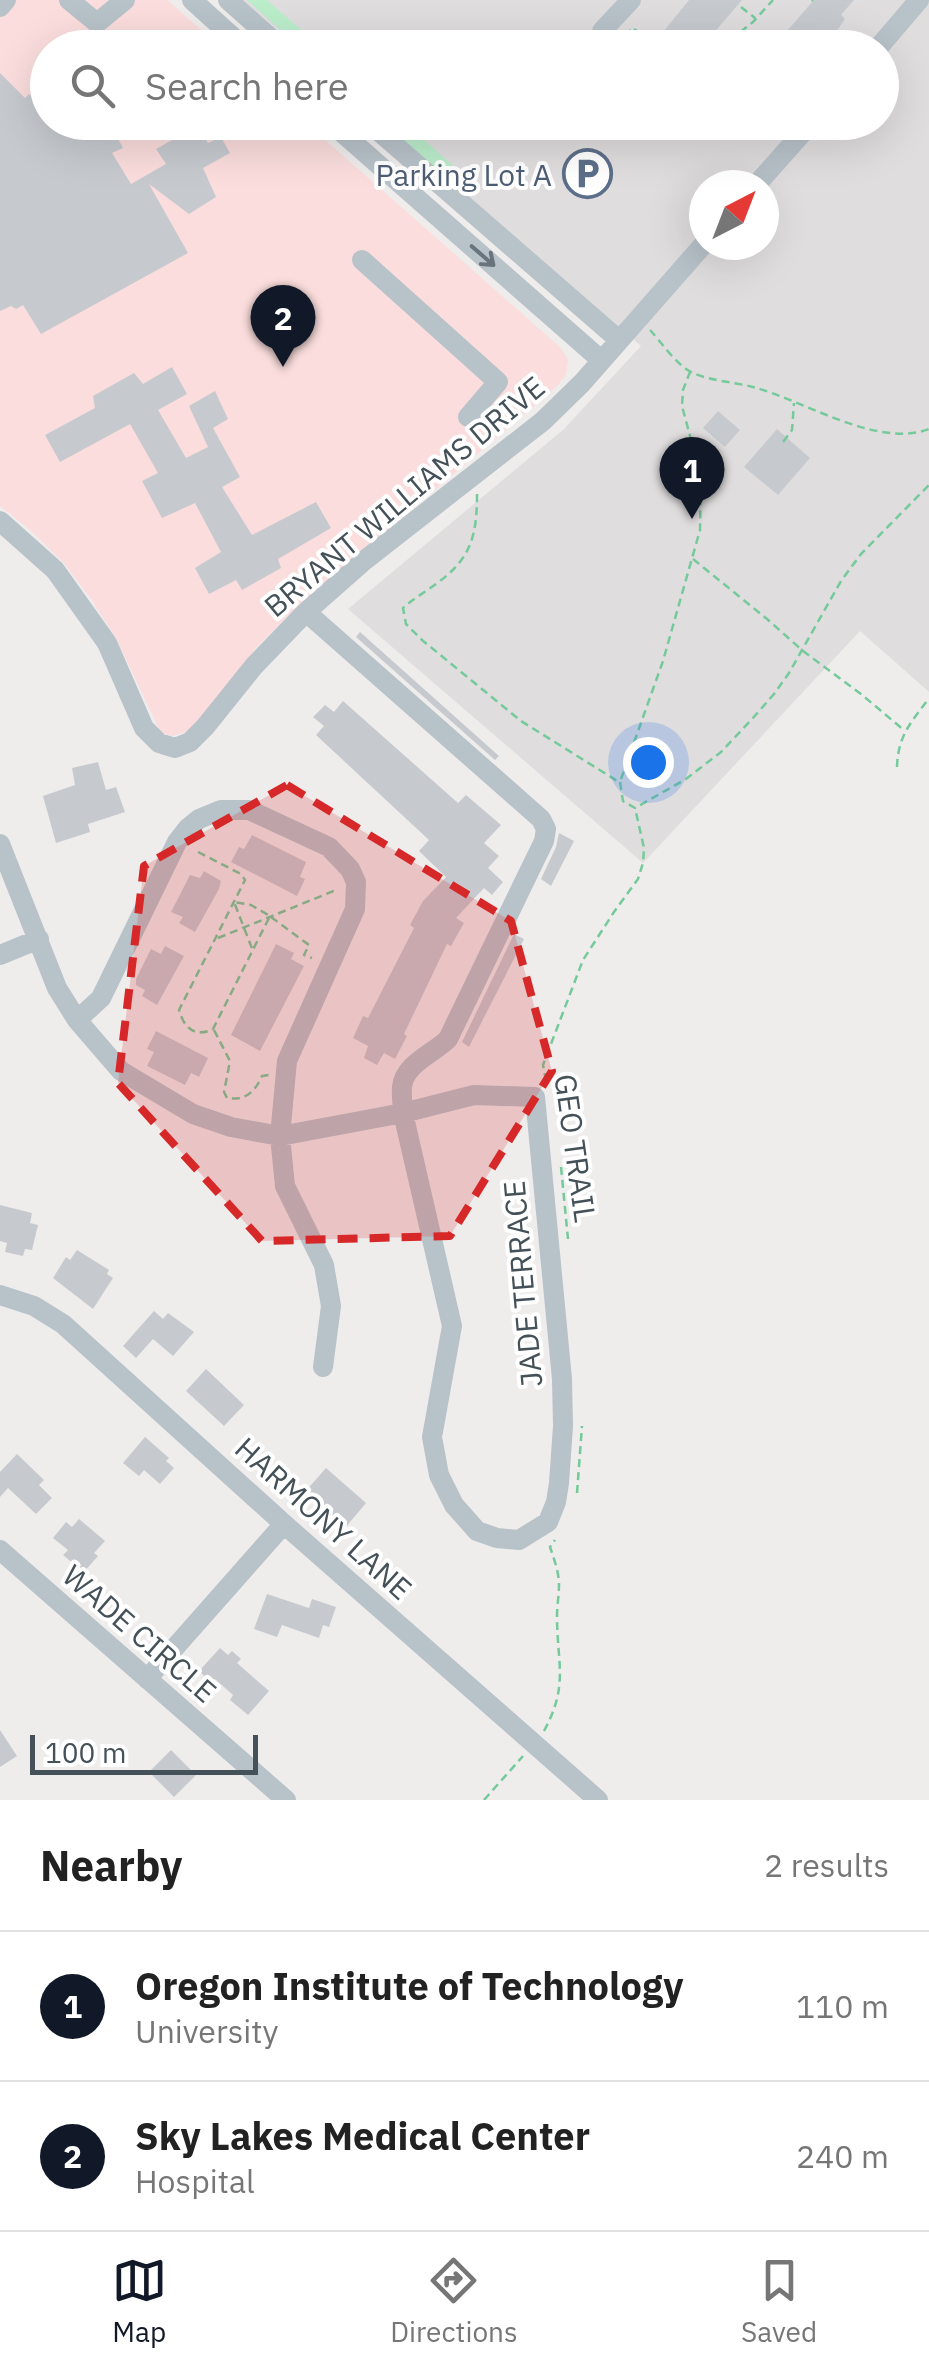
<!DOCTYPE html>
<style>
:root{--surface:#fff;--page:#f6f6f6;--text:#222;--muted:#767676;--line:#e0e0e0;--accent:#111827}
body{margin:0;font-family:"IBM Plex Sans",sans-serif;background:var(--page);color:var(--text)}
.compass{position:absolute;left:689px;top:170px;width:90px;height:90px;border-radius:50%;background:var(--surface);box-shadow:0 10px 40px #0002;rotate:42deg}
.scale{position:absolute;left:30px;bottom:25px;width:228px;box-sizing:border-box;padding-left:10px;border:5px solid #455159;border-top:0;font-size:28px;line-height:35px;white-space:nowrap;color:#455159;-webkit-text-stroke:8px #fff;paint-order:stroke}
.you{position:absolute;left:648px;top:762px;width:35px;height:35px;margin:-25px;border:8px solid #fff;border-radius:50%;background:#1a73e8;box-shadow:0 0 0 15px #1a73e833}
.badge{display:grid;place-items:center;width:65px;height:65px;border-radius:50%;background:var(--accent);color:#fff;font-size:32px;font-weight:700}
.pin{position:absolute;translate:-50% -82px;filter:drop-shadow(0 2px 5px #0008)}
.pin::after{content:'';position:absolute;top:52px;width:35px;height:30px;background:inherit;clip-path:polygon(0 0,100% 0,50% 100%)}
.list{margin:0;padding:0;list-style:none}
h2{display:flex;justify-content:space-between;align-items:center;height:130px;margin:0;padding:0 40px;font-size:42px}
h2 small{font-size:32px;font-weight:400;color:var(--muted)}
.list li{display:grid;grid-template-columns:65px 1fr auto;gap:30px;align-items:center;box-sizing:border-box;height:150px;padding:0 40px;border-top:2px solid var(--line)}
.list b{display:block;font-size:38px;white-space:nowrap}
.list p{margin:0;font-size:32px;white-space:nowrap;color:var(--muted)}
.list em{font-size:32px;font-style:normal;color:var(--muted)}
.icon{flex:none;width:55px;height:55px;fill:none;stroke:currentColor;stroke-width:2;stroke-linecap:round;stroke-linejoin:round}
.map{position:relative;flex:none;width:929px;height:1800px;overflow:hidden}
.search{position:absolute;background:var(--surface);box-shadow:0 10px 40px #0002;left:30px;right:30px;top:30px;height:110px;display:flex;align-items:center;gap:25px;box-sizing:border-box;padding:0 35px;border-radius:55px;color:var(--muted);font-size:38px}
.sheet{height:430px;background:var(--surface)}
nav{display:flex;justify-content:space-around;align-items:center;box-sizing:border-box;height:140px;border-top:2px solid var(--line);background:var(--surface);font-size:28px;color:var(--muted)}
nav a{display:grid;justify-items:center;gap:5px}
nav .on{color:var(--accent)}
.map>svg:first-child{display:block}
</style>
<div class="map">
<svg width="929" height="1800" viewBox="0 0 929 1800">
<rect width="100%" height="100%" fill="#efecec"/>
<!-- education -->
<path fill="#e0ddde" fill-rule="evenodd" d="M243 0H929V692L860 631 643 863 348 609 564 429 641 346 384 123 882 122V48L298 47ZM704 185H764V245H704Z"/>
<!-- medical -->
<path fill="#fadddc" d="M0 0H167L221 47 48 48V122L306 123 560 347 568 359 566 375 556 387 294 610 256 648 200 720 186 732 172 736 161 733 116 638 91 599 63 562 30 530 0 506Z"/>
<!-- green -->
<path fill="#bbedcb" d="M247 0H267L321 47H300Z
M384 123H405L468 179 461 187 455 185Z"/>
<!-- building -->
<path fill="#c6cacf" d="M689 0H742L701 48H650Z
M814 0H854L841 15 845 19 825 48H772Z
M0 73 25 98 29 94 42 105 48 101V122H109L123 148 112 153 131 184 166 164 156 149 181 135 177 128 188 122H196L208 143 221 137 230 153 203 168 216 197 189 214 149 184 188 253 41 334 23 305 16 309 11 306 0 311Z
M172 367 187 394 158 410 186 458 208 447 189 406 215 391 228 419 213 428 240 477 222 487 252 535 316 502 331 528 278 559 281 568 242 590 236 580 209 594 195 568 221 552 195 503 162 518 142 481 158 473 130 424 60 462 45 435 95 408 93 396 134 373 143 384Z
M718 411 740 430 725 447 703 428Z
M777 429 810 458 778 495 744 467Z
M360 632 499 756 495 760 356 637Z
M343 701 458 803 466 795 501 825 484 843 499 856 488 868 503 882 492 895 484 888 456 918 464 923 451 946 447 944 404 1034 407 1036 395 1059 384 1053 377 1065 364 1058 368 1046 353 1038 363 1016 368 1018 414 928 410 925 423 901 446 877 419 851 429 840 316 735 324 726 313 717 325 705 334 712Z
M98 762 106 790 116 787 125 812 88 824 90 832 56 843 43 796 75 785 72 768Z
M559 833 574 841 551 886 541 879 556 847Z
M252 835 306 862 300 877 305 879 297 896 231 862 239 847 244 849Z
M204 871 221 881 219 889 195 932 179 923 183 917 171 912 190 875 200 878Z
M514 934 524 939 469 1047 462 1042Z
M276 944 294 953 291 959 304 966 260 1051 231 1035Z
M165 946 184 956 157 1005 142 996 145 990 136 985V979L151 949 161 954Z
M156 1031 208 1058 199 1077 191 1073 185 1085 147 1066 154 1052 147 1049Z
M0 1205 32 1213 30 1223 38 1225 32 1250 25 1249 23 1256 5 1252 7 1243 0 1241Z
M77 1250 109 1270 107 1274 113 1278 93 1309 53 1278 66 1257 70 1260Z
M154 1311 163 1319 168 1313 194 1332 173 1356 153 1339 136 1358 123 1346Z
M206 1369 244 1405 224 1426 186 1391Z
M145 1437 169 1458 166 1461 174 1468 160 1484 144 1470 139 1476 123 1463Z
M17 1454 44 1480 39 1485 52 1498 36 1514 8 1488 0 1497V1472Z
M326 1468 366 1503 345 1528 304 1493Z
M79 1519 105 1541 94 1553 98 1556 84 1572 63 1555 68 1550 53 1538 66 1522 72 1527Z
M267 1594 309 1608 312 1599 336 1607 329 1627 323 1625 319 1638 282 1625 277 1637 254 1629Z
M220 1648 228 1655 232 1651 241 1659 237 1663 269 1691 248 1715 230 1700 233 1695 215 1679 212 1683 199 1671Z
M0 1730 17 1756 0 1767Z
M171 1750 196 1775 174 1797 149 1772Z"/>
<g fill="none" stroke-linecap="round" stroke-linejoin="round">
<!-- path -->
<path stroke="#74ca9b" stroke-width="2.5" stroke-dasharray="8 5" stroke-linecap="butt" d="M812 0 813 1
M741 7 755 18
M629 30 642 41 644 38 632 27
M741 35 748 48
M720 48 753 22 773 0
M650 330C662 343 677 366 693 373 711 381 734 382 753 387 803 400 878 449 929 429
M783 442 792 430 794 403
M477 494C477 536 471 559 436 584 425 592 413 599 403 608L406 624 422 640 521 721 619 782
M693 559 767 619 803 651 861 694 905 731
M897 767C898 735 911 723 929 698
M621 779 663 661 700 530 701 477 682 406 683 390 690 372
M620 782 623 801 635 808 686 779 721 752 753 718 774 694 789 673 841 581 861 554 929 485
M198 852 241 874 245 880 179 1010C184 1028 195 1038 213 1029L270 916 251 905 234 902 253 951
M271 917 309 945 304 955 312 958
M218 938 336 890
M214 1030 230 1061 224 1092 227 1098C245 1101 255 1092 262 1076L269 1075
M546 1081 543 1065 583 960 614 912 638 879 643 863 644 848 635 808
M561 1167 568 1239
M577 1493 582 1426
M544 1731C569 1685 557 1664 557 1616 557 1606 559 1595 559 1585 559 1572 554 1559 550 1547L555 1540
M484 1800 523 1756"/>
<!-- minor -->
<path stroke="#b8c2c9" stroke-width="20" d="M69 0 97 23 125 0
M192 0 245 48
M228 0 282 48
M0 7 6 0
M602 31 631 0
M878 48 919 0
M330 122 601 360
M368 122 619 340
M756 185 812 122
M362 260 498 382 468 417
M0 521 55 570 107 643 144 728 159 743 175 748 190 742 205 727 254 666 306 612 365 560 543 421 582 383 704 244
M0 844 57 988 77 1020 121 1071 193 1114 231 1127 280 1136 403 1113 474 1095 535 1097 562 1379 563 1426 559 1483 556 1502 548 1522 519 1540 497 1538 477 1531 454 1505 439 1475 432 1437 452 1326 403 1113C403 1105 401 1095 402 1087 404 1064 433 1054 448 1039L544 841 546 829 541 819 306 612
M0 955 39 939
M77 1020 101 998 177 842 188 828 199 819 221 810H249L329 847 350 869 356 882 355 909 287 1061 280 1136 285 1186 324 1265 331 1306 323 1367
M0 1295 34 1306 63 1324 284 1524 598 1800
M0 1550 286 1800
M147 1679 284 1524"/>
</g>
<!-- one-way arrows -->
<defs><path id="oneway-shaft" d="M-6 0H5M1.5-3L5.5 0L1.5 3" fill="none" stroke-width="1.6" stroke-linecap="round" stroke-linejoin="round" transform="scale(2.5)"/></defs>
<use stroke="#68737b" href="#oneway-shaft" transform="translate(483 256) rotate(41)"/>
<!-- marked area -->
<path fill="#d62828" fill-opacity="0.2" stroke="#d62828" stroke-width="8" stroke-dasharray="20 12" stroke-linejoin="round" d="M287 785 511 921 552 1071 450 1236 262 1241 118 1083 144 866Z"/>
<!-- icons -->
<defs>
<symbol id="parking-ring" viewBox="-11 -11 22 22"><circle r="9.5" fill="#fff" stroke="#5c6f8a" stroke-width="1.5"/><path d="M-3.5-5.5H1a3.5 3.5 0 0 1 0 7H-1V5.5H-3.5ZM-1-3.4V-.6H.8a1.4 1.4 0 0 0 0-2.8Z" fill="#5c6f8a"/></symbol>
</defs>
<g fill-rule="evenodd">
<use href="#parking-ring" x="560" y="146" width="55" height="55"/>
</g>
<g text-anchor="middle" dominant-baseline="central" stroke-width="8" stroke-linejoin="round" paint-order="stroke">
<!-- service labels -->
<g font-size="30" fill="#4e5e75" stroke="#fff" text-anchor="end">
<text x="552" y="174">Parking Lot A</text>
</g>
<!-- street labels -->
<g font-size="30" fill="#455159" stroke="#fff">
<text transform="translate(404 496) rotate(-40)">BRYANT WILLIAMS DRIVE</text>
<text transform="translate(576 1148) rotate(82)">GEO TRAIL</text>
<text transform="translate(522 1284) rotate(-95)">JADE TERRACE</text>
<text transform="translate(324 1518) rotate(42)">HARMONY LANE</text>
<text transform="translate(140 1633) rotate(41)">WADE CIRCLE</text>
</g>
</g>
</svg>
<svg class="compass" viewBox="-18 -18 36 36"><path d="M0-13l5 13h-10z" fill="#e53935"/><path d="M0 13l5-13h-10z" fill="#767676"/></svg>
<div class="scale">100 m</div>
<div class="you"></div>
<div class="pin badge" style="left:692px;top:519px">1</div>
<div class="pin badge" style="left:283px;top:367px">2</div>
<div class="search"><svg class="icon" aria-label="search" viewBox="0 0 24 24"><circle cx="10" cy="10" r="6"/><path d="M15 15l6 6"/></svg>Search here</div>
</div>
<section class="sheet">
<h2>Nearby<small>2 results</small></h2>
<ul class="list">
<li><span class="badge">1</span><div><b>Oregon Institute of Technology</b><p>University</p></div><em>110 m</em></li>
<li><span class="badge">2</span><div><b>Sky Lakes Medical Center</b><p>Hospital</p></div><em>240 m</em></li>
</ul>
</section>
<nav>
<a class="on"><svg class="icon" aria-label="map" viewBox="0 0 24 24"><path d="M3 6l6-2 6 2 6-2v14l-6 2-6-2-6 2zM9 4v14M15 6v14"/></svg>Map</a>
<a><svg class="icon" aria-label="directions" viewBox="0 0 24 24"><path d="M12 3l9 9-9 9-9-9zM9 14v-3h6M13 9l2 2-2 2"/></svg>Directions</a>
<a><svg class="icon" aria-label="saved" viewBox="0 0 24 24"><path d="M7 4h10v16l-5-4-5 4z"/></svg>Saved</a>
</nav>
